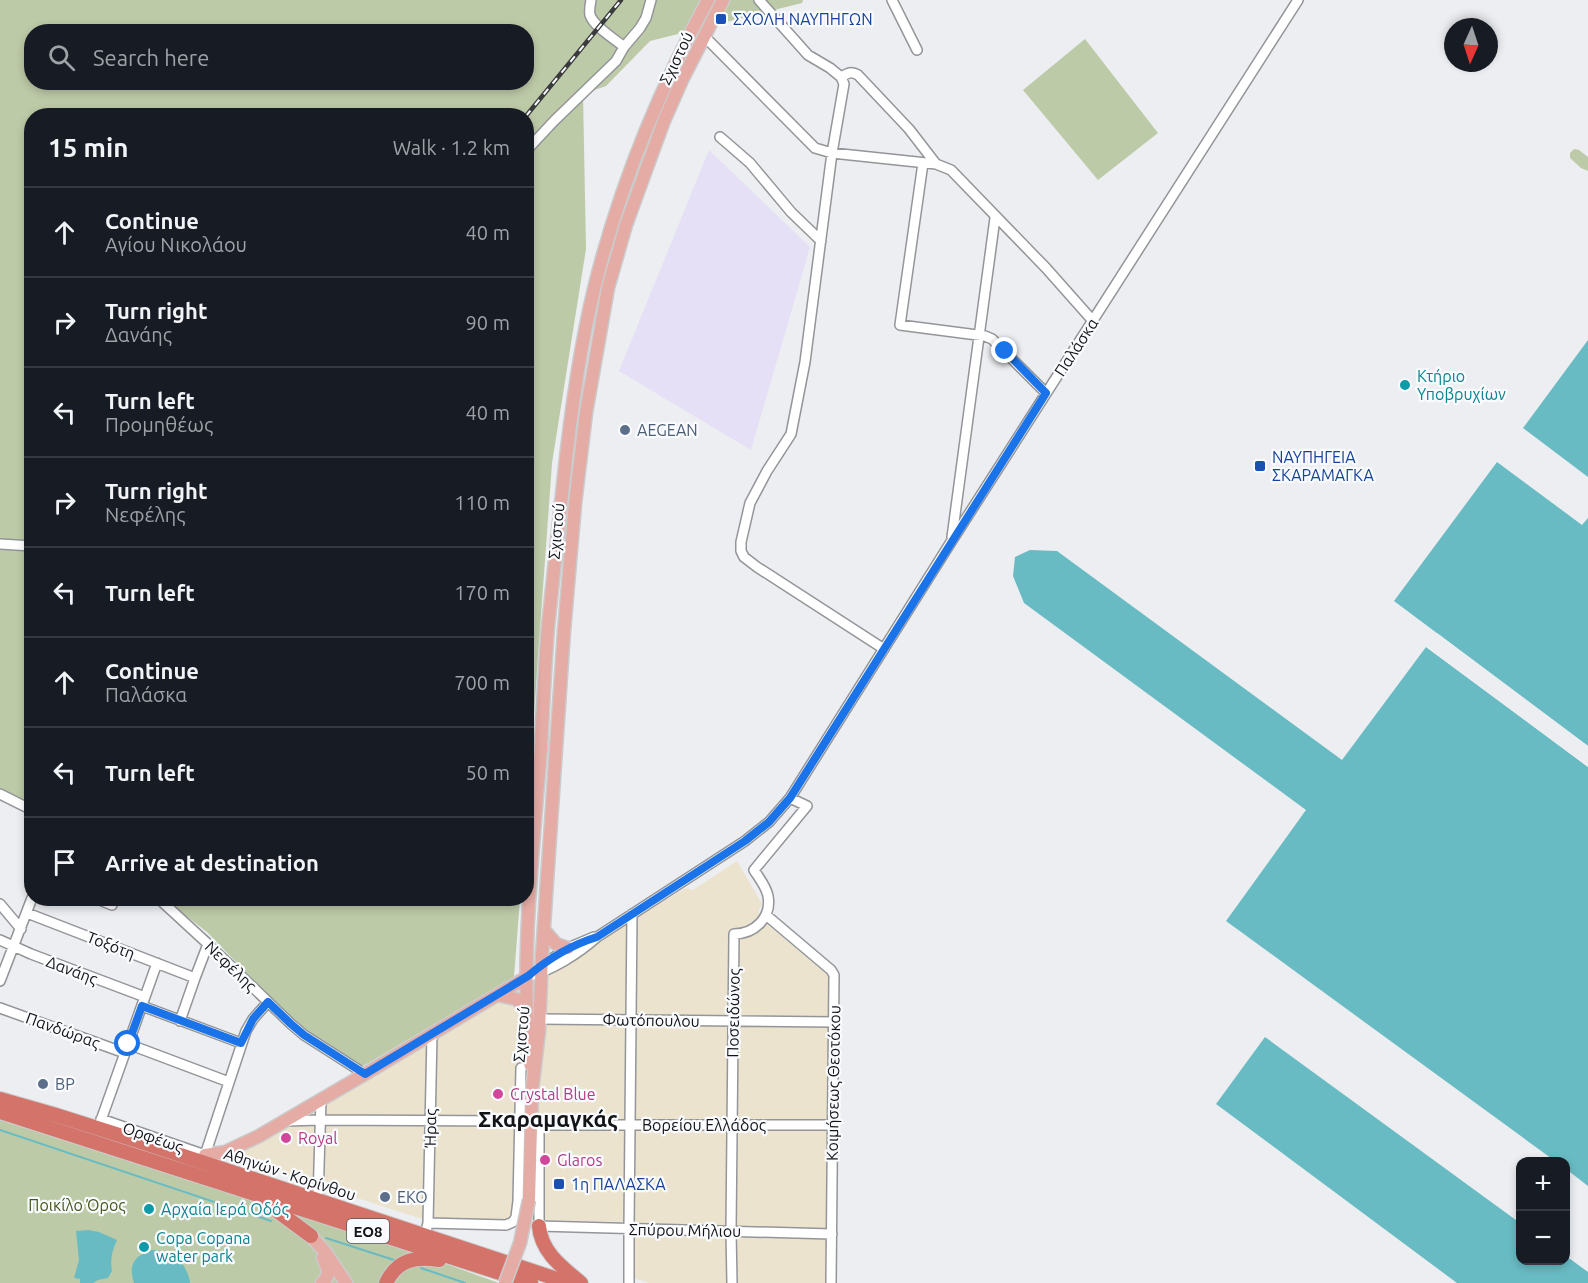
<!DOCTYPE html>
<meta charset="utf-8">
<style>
:root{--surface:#171b24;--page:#20242c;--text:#f1f3f6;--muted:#9ea1a6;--line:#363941}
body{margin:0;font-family:Ubuntu,sans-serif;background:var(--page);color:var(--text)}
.controls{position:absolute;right:18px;bottom:18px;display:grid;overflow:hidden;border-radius:12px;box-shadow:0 3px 9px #0003}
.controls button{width:54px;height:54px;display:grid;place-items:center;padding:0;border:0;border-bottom:2px solid var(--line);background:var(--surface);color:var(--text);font:30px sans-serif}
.compass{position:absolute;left:1444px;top:18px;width:54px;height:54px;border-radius:50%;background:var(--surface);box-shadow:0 3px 9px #0003;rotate:183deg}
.stop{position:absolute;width:18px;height:18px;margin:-14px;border:4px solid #1a73e8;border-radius:50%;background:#fff}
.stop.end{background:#1a73e8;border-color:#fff;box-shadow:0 2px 6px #0008}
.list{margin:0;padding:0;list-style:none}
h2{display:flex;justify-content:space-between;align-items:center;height:78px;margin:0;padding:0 24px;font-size:26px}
h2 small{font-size:20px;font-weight:400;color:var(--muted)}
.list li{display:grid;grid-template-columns:39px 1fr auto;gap:18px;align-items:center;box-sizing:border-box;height:90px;padding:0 24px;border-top:2px solid var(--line)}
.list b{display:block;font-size:22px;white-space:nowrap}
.list p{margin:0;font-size:20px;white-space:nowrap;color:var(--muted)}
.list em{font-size:20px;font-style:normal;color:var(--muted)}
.icon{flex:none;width:33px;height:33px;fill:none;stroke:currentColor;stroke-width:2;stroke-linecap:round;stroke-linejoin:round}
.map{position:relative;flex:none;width:1588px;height:1283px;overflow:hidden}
.search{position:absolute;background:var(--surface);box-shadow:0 3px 9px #0003;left:24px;top:24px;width:510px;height:66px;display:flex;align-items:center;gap:15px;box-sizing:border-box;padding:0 21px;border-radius:24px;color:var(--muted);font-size:22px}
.panel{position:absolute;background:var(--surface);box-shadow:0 3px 9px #0003;left:24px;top:108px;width:510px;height:798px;border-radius:24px}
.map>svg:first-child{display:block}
</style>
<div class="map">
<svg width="1588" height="1283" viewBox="0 0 1588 1283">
<rect width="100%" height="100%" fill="#eceef1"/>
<!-- commercial -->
<path fill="#ece3ce" d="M737 861 762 904 758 912 768 925 818 967 830 975 826 1283H649L634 1278V1222L419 1218 233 1158 686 888 693 890Z"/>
<!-- industrial -->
<path fill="#e5e0f6" d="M709 150 810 247 751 450 619 371Z"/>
<!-- green -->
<path fill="#bdcaa7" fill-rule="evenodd" d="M0 0H803L802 3 650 41 606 86 583 94 586 249 552 463 527 810 526 116H32L31 806 0 788ZM32 32H526V82H32Z
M1085 39 1158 133 1098 180 1023 90Z
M1574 149 1579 150 1588 157V171L1581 168 1570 158V153Z
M164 899H520L514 977 365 1065H360L342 1054 295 1023 207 932Z
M0 1114 158 1142 402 1248 499 1283H0Z"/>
<!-- water -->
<path fill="#69bbc3" d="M1588 340V477L1523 428Z
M1497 462 1582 525 1588 518V746L1394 601Z
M1030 550 1057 551 1342 760 1426 647 1588 767V1186L1566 1169V1162L1555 1161 1226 921 1306 810 1024 603 1013 576 1015 557Z
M1265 1037 1520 1223V1260H1566V1256L1588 1272V1283H1457L1216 1104Z
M88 1230 99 1232 117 1240C112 1251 110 1259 112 1271L108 1278 98 1280 93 1283H80V1279L74 1278 79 1260 76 1231Z
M152 1250C172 1251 187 1262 190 1283H134C128 1264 134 1256 152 1250Z"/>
<!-- pier -->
<path fill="#eceef1" d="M1437 633 1588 746V749L1435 635Z
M1428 645 1588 763V767L1426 647Z"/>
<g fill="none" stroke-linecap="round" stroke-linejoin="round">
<!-- stream -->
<path stroke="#69bbc3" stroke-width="2" d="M0 1130 271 1221
M326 1238 397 1261
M421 1268 465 1283"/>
<defs>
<path id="minor" d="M591 0C590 5 589 10 590 15 594 27 615 39 624 47
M759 0 808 55 830 68 841 77 844 84 832 153 805 362 791 434 767 471 750 503 741 542V551L744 557 757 567 884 649
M892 0 917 50
M704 36 815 148 832 153 936 164 951 170 1046 268 1093 321
M841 77C848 73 851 71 858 75L909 129 936 164
M720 137 750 163 791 212 821 241
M526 151 554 121 616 61 624 47 640 28 646 18 651 0
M923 163 900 325 985 336 992 339 1046 393
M952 537 995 218
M0 544 32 546
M0 794 32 810
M95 898 112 905
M158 898 208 944 291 1024 304 1035 365 1074
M0 904 21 929
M27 913 195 978
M766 915 831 970 834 975 831 1283
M0 940 31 954 145 997
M538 968 568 948 594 937
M527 977C552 970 578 954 597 937L745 841 769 822 790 798 951 542 1298 0
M0 981 32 898
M142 1006 241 1043
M0 1008 125 1053
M539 1019 834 1022
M180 1021 195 978 208 944
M128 1044 229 1082
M101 1119 205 1155 246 1031 253 1019 268 1002
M286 1121 320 1120 521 1121
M100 1123 157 963
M318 1200 321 1100
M428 1223 432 1034
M832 1234 539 1226V1125H833
M425 1235 428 1223 506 1225 513 1222 516 1217 518 1201 521 1068
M629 1283V1228L632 914
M732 1283 731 1231 734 934C754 934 772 918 768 896 766 886 759 878 754 870L807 806 790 798"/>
<path id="major" d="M544 930 556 944 568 948
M497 995 516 999 527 1008
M530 1064C520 959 533 852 541 747 543 707 545 667 548 627 553 579 558 532 563 485 570 418 579 350 595 285 620 185 659 90 708 0
M205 1155 225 1152 259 1136 365 1074 527 977
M529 1200 532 1090 539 1032 542 955 564 631 575 504 586 413 608 288 626 225 650 159 664 121 682 80 723 0
M311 1236 326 1253 346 1283
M322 1283C331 1275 328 1268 323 1258"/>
<path id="highway" d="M0 1099 56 1115 141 1142 569 1283
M0 1112 531 1283
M265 1202 311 1236
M539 1226C541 1252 562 1267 581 1283
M386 1283C397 1260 415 1256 439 1260"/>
</defs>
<!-- minor casing -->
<use href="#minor" stroke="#939598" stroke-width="12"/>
<!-- major casing -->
<use href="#major" stroke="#cbcbcc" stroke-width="15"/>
<!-- highway casing -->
<use href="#highway" stroke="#cbcbcc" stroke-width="16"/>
<!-- minor -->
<use href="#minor" stroke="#fff" stroke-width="9"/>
<!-- major -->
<use href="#major" stroke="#e5aba5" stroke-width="12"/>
<!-- highway -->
<use href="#highway" stroke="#d47369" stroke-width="14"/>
<defs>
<path id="rail" d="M526 116 621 0"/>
</defs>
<!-- rail casing -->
<use href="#rail" stroke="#3b3b3d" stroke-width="4.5"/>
<!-- rail -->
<use href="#rail" stroke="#f9fbff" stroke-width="2" stroke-dasharray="7" stroke-linecap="butt"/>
<defs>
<path id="major-bridge" d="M505 1283 520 1243 529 1200"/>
</defs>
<!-- major-bridge casing -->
<use href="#major-bridge" stroke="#cbcbcc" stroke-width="15" stroke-linecap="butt"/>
<!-- major-bridge -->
<use href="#major-bridge" stroke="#e5aba5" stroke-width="12"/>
</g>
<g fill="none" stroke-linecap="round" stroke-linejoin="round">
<!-- route -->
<path stroke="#1a73e8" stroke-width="8" d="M128 1044 142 1006 241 1043 253 1019 268 1002 291 1024 304 1035 365 1074 528 976C548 959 571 945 597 937L745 841 769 822 790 798 1046 393 1005 351"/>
</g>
<!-- markers -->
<g fill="#1a4fb4" stroke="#f9fbff" stroke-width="2">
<rect x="715" y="13" width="12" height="12" rx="3"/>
<rect x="1254" y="460" width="12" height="12" rx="3"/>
<rect x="553" y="1178" width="12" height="12" rx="3"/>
</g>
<g fill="#0f9aa8" stroke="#f9fbff" stroke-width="2">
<circle cx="1405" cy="385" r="6"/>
<circle cx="149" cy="1209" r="6"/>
<circle cx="144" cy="1247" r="6"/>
</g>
<g fill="#5c6f8a" stroke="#f9fbff" stroke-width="2">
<circle cx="625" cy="430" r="6"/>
<circle cx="43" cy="1084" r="6"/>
<circle cx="385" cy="1197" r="6"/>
</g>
<g fill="#d1479c" stroke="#f9fbff" stroke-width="2">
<circle cx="498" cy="1094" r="6"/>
<circle cx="286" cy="1138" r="6"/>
<circle cx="545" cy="1160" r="6"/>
</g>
<g text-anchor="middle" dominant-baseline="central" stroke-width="4.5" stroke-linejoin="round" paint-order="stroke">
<!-- shield labels -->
<rect fill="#f9fbff" stroke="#59595c" stroke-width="1.5" x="347" y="1219" width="42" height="24" rx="4.5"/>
<g font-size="15" font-weight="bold" fill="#141416">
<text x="368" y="1231">ΕΟ8</text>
</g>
<!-- transit labels -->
<g font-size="16" fill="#164399" stroke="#f9fbff" text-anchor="start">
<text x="733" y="19">ΣΧΟΛΗ ΝΑΥΠΗΓΩΝ</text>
<text x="1272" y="457">ΝΑΥΠΗΓΕΙΑ<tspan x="1272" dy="18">ΣΚΑΡΑΜΑΓΚΑ</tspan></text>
<text x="571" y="1184">1η ΠΑΛΑΣΚΑ</text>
</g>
<!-- street labels -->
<g font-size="16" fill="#141416" stroke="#f9fbff">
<text transform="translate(676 58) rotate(-64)">Σχιστού</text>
<text transform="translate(1076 347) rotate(-57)">Παλάσκα</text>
<text transform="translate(556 531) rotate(-85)">Σχιστού</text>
<text transform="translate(111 945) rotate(21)">Τοξότη</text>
<text transform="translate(231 966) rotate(44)">Νεφέλης</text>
<text transform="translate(72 970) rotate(21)">Δανάης</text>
<text transform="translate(733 1013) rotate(-89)">Ποσειδώνος</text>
<text transform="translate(651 1020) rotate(1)">Φωτόπουλου</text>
<text transform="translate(63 1030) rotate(20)">Πανδώρας</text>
<text transform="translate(521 1034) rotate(-85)">Σχιστού</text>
<text transform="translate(833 1083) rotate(-89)">Κοιμήσεως Θεοτόκου</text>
<text x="704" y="1125">Βορείου Ελλάδος</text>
<text transform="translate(430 1128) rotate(-89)">Ήρας</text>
<text transform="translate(153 1137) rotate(19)">Ορφέως</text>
<text transform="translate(290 1174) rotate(18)">Αθηνών - Κορίνθου</text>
<text transform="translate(685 1230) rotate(1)">Σπύρου Μήλιου</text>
</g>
<!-- culture labels -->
<g font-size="16" fill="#0d838f" stroke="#f9fbff" text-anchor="start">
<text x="1417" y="376">Κτήριο<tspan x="1417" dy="18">Υποβρυχίων</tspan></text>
<text x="161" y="1209">Αρχαία Ιερά Οδός</text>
<text x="156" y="1238">Copa Copana<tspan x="156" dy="18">water park</tspan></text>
</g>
<!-- service labels -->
<g font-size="16" fill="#4e5e75" stroke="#f9fbff" text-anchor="start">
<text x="637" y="430">AEGEAN</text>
<text x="55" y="1084">BP</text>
<text x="397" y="1197">EKO</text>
</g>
<!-- hotel labels -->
<g font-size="16" fill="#b23c85" stroke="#f9fbff" text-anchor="start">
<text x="510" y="1094">Crystal Blue</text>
<text x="298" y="1138">Royal</text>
<text x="557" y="1160">Glaros</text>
</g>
<!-- park labels -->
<g font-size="16" fill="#46581b" stroke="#f9fbff">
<text x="77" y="1205">Ποικίλο Όρος</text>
</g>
<!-- district labels -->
<g font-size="22" font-weight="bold" fill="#141416" stroke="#f9fbff">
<text x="548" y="1118">Σκαραμαγκάς</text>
</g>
</g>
</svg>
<div class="controls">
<button>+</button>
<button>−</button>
</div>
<svg class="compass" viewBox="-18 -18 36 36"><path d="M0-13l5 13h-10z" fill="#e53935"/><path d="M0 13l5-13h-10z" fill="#9ea1a6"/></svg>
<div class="stop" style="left:128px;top:1044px"></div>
<div class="stop end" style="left:1005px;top:351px"></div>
<div class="search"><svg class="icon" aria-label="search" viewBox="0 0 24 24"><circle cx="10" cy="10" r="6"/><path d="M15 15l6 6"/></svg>Search here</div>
<section class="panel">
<h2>15 min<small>Walk · 1.2 km</small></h2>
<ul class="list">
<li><svg class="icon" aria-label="ahead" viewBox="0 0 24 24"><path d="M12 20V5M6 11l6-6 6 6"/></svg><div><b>Continue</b><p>Αγίου Νικολάου</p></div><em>40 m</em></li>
<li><svg class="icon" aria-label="right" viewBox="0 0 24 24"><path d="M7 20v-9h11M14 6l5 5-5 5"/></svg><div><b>Turn right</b><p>Δανάης</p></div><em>90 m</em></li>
<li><svg class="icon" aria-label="left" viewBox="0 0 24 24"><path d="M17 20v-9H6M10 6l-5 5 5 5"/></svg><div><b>Turn left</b><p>Προμηθέως</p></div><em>40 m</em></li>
<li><svg class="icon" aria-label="right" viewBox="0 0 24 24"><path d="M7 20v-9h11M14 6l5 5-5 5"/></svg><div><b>Turn right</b><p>Νεφέλης</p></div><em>110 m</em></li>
<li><svg class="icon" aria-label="left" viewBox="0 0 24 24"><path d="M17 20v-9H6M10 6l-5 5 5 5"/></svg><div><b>Turn left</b></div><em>170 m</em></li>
<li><svg class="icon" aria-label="ahead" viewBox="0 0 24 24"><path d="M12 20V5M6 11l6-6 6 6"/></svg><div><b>Continue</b><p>Παλάσκα</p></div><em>700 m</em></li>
<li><svg class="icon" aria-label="left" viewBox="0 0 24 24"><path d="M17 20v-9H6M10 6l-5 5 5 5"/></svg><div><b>Turn left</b></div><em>50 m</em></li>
<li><svg class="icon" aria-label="arrive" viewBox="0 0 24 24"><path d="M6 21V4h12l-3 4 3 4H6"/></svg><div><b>Arrive at destination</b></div></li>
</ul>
</section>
</div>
